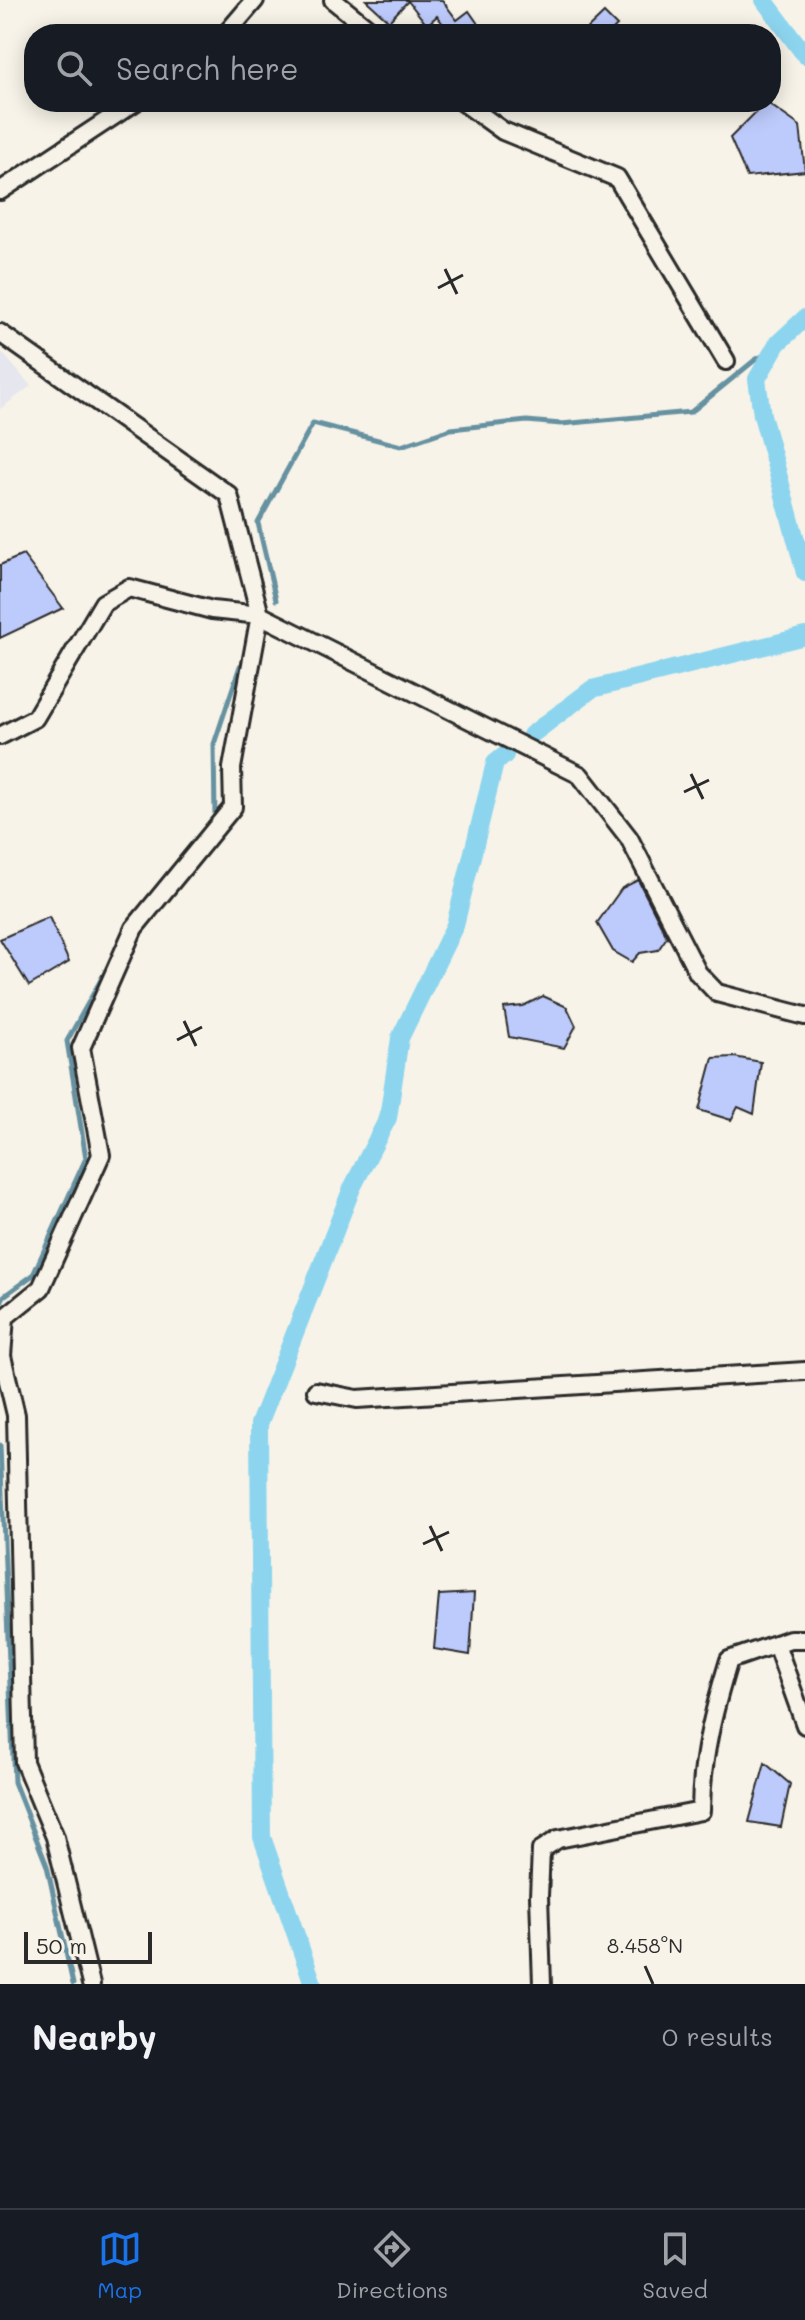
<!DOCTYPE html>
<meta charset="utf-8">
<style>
:root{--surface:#171b24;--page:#242831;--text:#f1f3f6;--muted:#9ea1a6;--line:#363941;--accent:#1a73e8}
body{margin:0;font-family:Mali,sans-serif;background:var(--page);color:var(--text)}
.scale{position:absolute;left:24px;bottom:20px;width:128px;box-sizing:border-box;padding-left:8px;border:4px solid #2b2b2b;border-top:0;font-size:22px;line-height:28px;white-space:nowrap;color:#2b2b2b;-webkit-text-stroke:6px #f7f3e8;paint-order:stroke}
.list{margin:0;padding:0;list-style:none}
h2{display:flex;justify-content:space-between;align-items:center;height:104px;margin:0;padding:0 32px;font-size:34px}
h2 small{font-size:26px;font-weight:400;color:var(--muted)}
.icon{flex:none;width:44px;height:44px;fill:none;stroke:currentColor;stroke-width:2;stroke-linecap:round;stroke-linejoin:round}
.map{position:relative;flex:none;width:805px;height:1984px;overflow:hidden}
.search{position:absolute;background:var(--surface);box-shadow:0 4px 20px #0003;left:24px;right:24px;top:24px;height:88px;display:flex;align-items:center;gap:20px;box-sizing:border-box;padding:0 28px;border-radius:32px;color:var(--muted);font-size:30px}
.sheet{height:224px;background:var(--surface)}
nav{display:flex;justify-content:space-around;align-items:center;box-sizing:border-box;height:112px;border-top:2px solid var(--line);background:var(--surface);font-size:22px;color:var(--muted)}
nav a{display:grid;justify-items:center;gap:4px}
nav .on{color:var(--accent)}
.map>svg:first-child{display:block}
</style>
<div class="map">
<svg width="805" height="1984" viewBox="0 0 805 1984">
<rect width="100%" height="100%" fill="#f7f3e8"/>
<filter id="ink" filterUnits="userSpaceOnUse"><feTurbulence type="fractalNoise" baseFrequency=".0125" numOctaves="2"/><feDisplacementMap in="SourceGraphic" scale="16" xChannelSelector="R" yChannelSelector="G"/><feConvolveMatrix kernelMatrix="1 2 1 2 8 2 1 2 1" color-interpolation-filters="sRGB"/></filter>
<g filter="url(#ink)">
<!-- built -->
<path fill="#e6e7ee" d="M0 350 31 386 0 409Z"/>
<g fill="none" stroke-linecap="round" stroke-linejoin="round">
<!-- stream -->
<path stroke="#6691a1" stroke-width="5" d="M276 600 258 523 313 423 401 446 451 429 527 421 561 424 691 412 755 360 774 350
M215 818 214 744 240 666
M137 914 185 853
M0 1304 4 1296 33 1275 86 1158 67 1041 113 958
M0 1445 14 1782 47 1866 73 1984"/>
<!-- canal -->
<path stroke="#8dd5ef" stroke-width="18" d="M764 0 805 55
M805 318 777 344 757 379 762 415 805 573
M531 735 592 689 805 636
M313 1984 262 1837 259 1424 352 1188 388 1118 400 1038 455 925 495 763 505 755"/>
</g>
<!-- building -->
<path fill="#bdcbfc" stroke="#2b2b2b" stroke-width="2" d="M366 0H442L457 20 469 11 485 34H438L446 28 437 16 427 25 408 1 389 21Z
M604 13 617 26 609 34H582Z
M766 102 800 126 805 171 747 177 730 138Z
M23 555 63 608 0 638V565Z
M638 880 667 937 658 950 640 953 632 962 613 951 597 923 622 888Z
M49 917 69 962 29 986 0 939Z
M543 996 567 1007 576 1026 564 1048 509 1037 504 1008 523 1006Z
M734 1057 761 1062 754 1114 738 1107 731 1120 699 1110 713 1058Z
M474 1593 470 1655 434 1649 439 1595Z
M765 1763 790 1784 781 1827 749 1822Z"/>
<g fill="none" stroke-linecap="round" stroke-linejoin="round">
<defs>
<path id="minor" d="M333 0 375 34
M226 34 255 0
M463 102 503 131 617 178 726 361
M0 191 135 102
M0 333 229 495 260 615 232 768 233 807 134 928 81 1048 101 1155 41 1288 5 1317 2 1356 16 1415 24 1762 55 1837 91 1984
M0 736 35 718 103 603 129 588 212 610 260 615 580 775 629 838 698 973 717 993 805 1016
M316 1391 357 1399 805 1371
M776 1644 805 1725
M542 1984 539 1896 541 1850 558 1839 701 1811C701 1759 714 1709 729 1660L790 1639H805"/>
</defs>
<!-- minor casing -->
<use href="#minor" stroke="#2b2b2b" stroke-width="22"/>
<!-- minor -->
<use href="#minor" stroke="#f7f3e8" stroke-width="16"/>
</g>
</g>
<!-- ticks -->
<path fill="none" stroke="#2b2b2b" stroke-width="3" d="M445 269 457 294M438 288 463 275M691 774 703 799M684 792 709 780M184 1021 196 1046M177 1040 202 1027M430 1526 442 1551M423 1544 449 1532M645 1966 653 1984"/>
<g font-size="20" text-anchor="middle" fill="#2b2b2b" stroke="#f7f3e8" stroke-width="6" stroke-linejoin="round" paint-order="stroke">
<text x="645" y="1953">8.458°N</text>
</g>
</svg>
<div class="scale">50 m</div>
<div class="search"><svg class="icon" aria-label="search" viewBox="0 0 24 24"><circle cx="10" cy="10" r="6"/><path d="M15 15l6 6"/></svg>Search here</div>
</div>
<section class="sheet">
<h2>Nearby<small>0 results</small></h2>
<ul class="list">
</ul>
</section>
<nav>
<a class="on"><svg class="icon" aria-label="map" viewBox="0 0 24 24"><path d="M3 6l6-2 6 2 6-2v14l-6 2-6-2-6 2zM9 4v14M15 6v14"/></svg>Map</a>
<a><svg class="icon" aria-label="directions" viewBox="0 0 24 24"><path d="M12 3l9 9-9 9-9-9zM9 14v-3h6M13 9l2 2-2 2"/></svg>Directions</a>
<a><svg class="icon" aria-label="saved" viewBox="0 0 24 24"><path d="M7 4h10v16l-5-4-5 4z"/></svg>Saved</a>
</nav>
